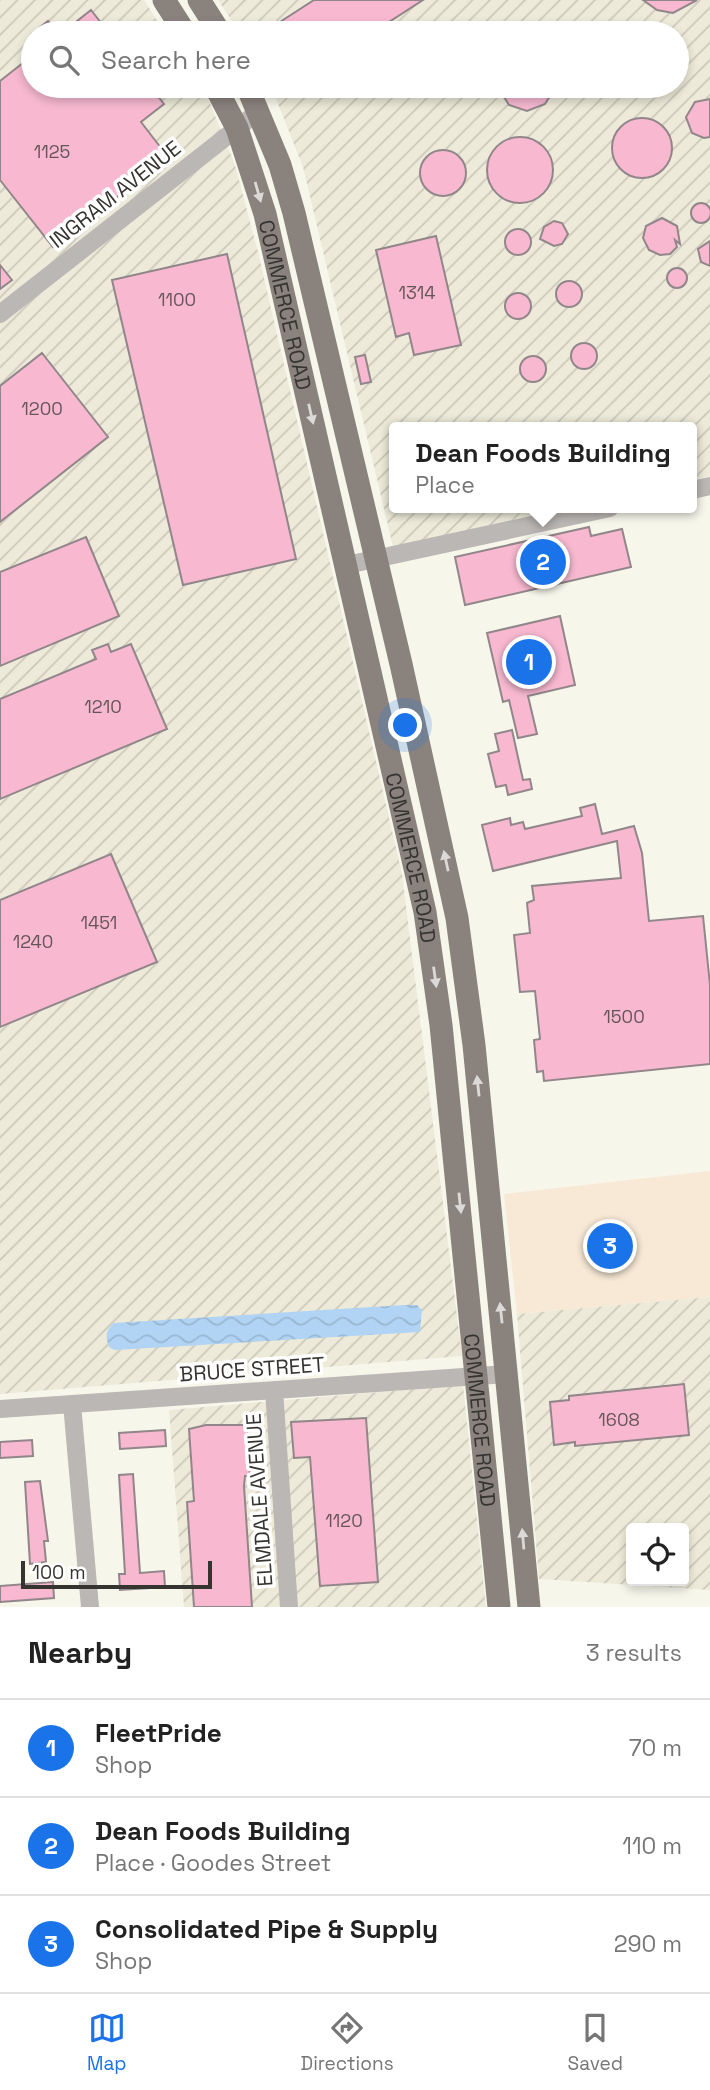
<!DOCTYPE html>
<meta charset="utf-8">
<style>
:root{--surface:#fff;--page:#f2f2f2;--text:#222;--muted:#767676;--line:#e0e0e0;--accent:#1a73e8}
body{margin:0;font-family:"Space Grotesk",sans-serif;background:var(--page);color:var(--text)}
.controls{position:absolute;right:21px;bottom:21px;display:grid;overflow:hidden;border-radius:7px;box-shadow:0 4px 10px #0003}
.controls button{width:63px;height:63px;display:grid;place-items:center;padding:0;border:0;border-bottom:2px solid var(--line);background:var(--surface);color:var(--text);font:35px sans-serif}
.scale{position:absolute;left:21px;bottom:18px;width:191px;box-sizing:border-box;padding-left:7px;border:4px solid #353430;border-top:0;font-size:19px;line-height:24px;white-space:nowrap;color:#353430;-webkit-text-stroke:5px #fff;paint-order:stroke}
.you{position:absolute;left:406px;top:726px;width:24px;height:24px;margin:-18px;border:5px solid #fff;border-radius:50%;background:#1a73e8;box-shadow:0 0 0 10px #1a73e833}
.badge{display:grid;place-items:center;width:46px;height:46px;border-radius:50%;background:var(--accent);color:#fff;font-size:23px;font-weight:700}
.pin{position:absolute;translate:-50% -50%;border:4px solid #fff;box-shadow:0 2px 7px #0006}
.popup{position:absolute;left:389px;top:422px;width:308px;height:91px;box-sizing:border-box;display:grid;place-content:center;border-radius:7px;background:var(--surface);filter:drop-shadow(0 2px 5px #0005);font-size:23px;white-space:nowrap;color:var(--muted)}
.popup b{font-size:26px;color:var(--text)}
.popup::after{content:'';position:absolute;left:50%;top:100%;margin-left:-14px;border:14px solid transparent;border-top-color:var(--surface)}
.list{margin:0;padding:0;list-style:none}
h2{display:flex;justify-content:space-between;align-items:center;height:91px;margin:0;padding:0 28px;font-size:30px}
h2 small{font-size:23px;font-weight:400;color:var(--muted)}
.list li{display:grid;grid-template-columns:46px 1fr auto;gap:21px;align-items:center;box-sizing:border-box;height:98px;padding:0 28px;border-top:2px solid var(--line)}
.list b{display:block;font-size:26px;white-space:nowrap}
.list p{margin:0;font-size:23px;white-space:nowrap;color:var(--muted)}
.list em{font-size:23px;font-style:normal;color:var(--muted)}
.icon{flex:none;width:38px;height:38px;fill:none;stroke:currentColor;stroke-width:2;stroke-linecap:round;stroke-linejoin:round}
.map{position:relative;flex:none;width:710px;height:1607px;overflow:hidden}
.search{position:absolute;background:var(--surface);box-shadow:0 4px 10px #0003;left:21px;right:21px;top:21px;height:77px;display:flex;align-items:center;gap:18px;box-sizing:border-box;padding:0 24px;border-radius:38px;color:var(--muted);font-size:26px}
.sheet{height:385px;background:var(--surface)}
nav{display:flex;justify-content:space-around;align-items:center;box-sizing:border-box;height:98px;border-top:2px solid var(--line);background:var(--surface);font-size:19px;color:var(--muted)}
nav a{display:grid;justify-items:center;gap:4px}
nav .on{color:var(--accent)}
.map>svg:first-child{display:block}
</style>
<div class="map">
<svg width="710" height="1607" viewBox="0 0 710 1607">
<defs>
<pattern id="industrial-furrows" width="10" height="10" patternUnits="userSpaceOnUse" patternTransform="scale(1.75)"><rect width="10" height="10" fill="#edead9"/><path d="M-1 1l2-2M0 10L10 0M9 11l2-2" fill="none" stroke="#ccc9bb"/></pattern>
<pattern id="water-waves" width="16" height="10" patternUnits="userSpaceOnUse" patternTransform="scale(1.75)"><rect width="16" height="10" fill="#b1d4f5"/><path d="M0 5q4-4 8 0t8 0" fill="none" stroke="#99b7d2"/></pattern>
</defs>
<rect width="100%" height="100%" fill="#f7f6eb"/>
<!-- commercial -->
<path fill="#f8e9d6" d="M710 1171V1297L517 1314 504 1194Z"/>
<!-- industrial -->
<path fill="url(#industrial-furrows)" fill-rule="evenodd" d="M0 0H144L165 33H33V86H199L209 101 235 165 258 252 402 874 462 1356 0 1394Z
M218 0H710V476L692 480V427H394V508H567L393 547 303 167 271 86H677V33H240Z
M710 1297V1590L539 1579 517 1314ZM631 1528H684V1581H631Z
M463 1385 486 1607H184L169 1410Z"/>
<!-- water -->
<path fill="url(#water-waves)" d="M405 1305H417L422 1310 420 1332 115 1350 110 1348C105 1339 105 1330 114 1323Z"/>
<!-- building -->
<path fill="#f8b9d0" stroke="#918689" stroke-width="2" d="M314 0H423L372 33H263Z
M643 0H697L673 13 657 10Z
M91 10 109 33H62Z
M48 21 58 33H33Z
M33 55V86H150L164 104 141 122 168 157 53 247 0 180V81Z
M497 86H556L545 104 527 111 509 105Z
M710 99V137L704 138 692 133 686 117 695 102Z
M612 148a30 30 0 1 1 60 0a30 30 0 1 1-60 0Z
M487 170a33 33 0 1 1 66 0a33 33 0 1 1-66 0Z
M420 173a23 23 0 1 1 46 0a23 23 0 1 1-46 0Z
M691 213a10 10 0 1 1 20 0a10 10 0 1 1-20 0Z
M662 218 677 226 680 244 675 240 677 247 670 254 660 255 649 250 643 238 646 226Z
M554 221 562 223 568 234 562 244 554 246 540 239 544 227Z
M505 242a13 13 0 1 1 26 0a13 13 0 1 1-26 0Z
M436 236 461 345 414 355 409 333 396 337 376 250Z
M710 241V266L701 262 698 249Z
M227 254 296 559 183 585 112 280Z
M0 265 12 280 0 289Z
M667 278a10 10 0 1 1 20 0a10 10 0 1 1-20 0Z
M556 294a13 13 0 1 1 26 0a13 13 0 1 1-26 0Z
M505 306a13 13 0 1 1 26 0a13 13 0 1 1-26 0Z
M571 356a13 13 0 1 1 26 0a13 13 0 1 1-26 0Z
M42 353 108 437 0 522V386Z
M365 355 371 382 361 384 355 357Z
M520 369a13 13 0 1 1 26 0a13 13 0 1 1-26 0Z
M589 527 591 536 622 529 631 567 465 605 455 557Z
M86 537 119 616 0 666V572Z
M560 616 575 685 528 696 537 734 518 738 509 700 503 702 487 633Z
M108 644 111 652 131 644 167 729 0 799V699L96 659 92 650Z
M512 730 523 780 530 779 532 789 508 795 506 785 496 787 488 754 499 751 495 734Z
M595 804 602 834 634 826 642 853 649 921 703 916 710 985V1064L544 1081 543 1071 537 1072 534 1040 540 1039 535 991 520 992 514 935 530 933 527 903 534 900 532 886 621 878 617 841 493 871 482 825 510 818 511 825 523 822 525 829 582 816 580 808Z
M111 854 157 962 0 1027V900Z
M684 1384 689 1435 575 1446V1442L554 1445 550 1402 569 1400V1396Z
M366 1418 378 1582 320 1586 310 1457 294 1458 291 1422Z
M206 1425H246L250 1476H245L244 1486 252 1607H194L187 1502 194 1501 189 1429Z
M165 1430 166 1446 120 1449 119 1433Z
M32 1440 33 1456 0 1458V1442Z
M133 1474 140 1573 164 1571 165 1587 120 1590 119 1574H125L119 1475Z
M40 1481 48 1541H44L46 1562 30 1564 25 1482Z
M53 1582 54 1598 0 1602V1586Z"/>
<g fill="none" stroke-linecap="round" stroke-linejoin="round">
<!-- minor -->
<path stroke="#bbb7b4" stroke-width="18" d="M0 314 259 111
M692 490 710 486
M347 565 610 508
M274 1390 289 1607
M72 1404 90 1607
M0 1409 507 1374"/>
<!-- major -->
<g stroke="#8a827d" stroke-width="23">
<path d="M164 0 185 33"/>
<path d="M199 0 220 33"/>
<path id="s1" d="M215 86 237 128 265 214 425 912 441 1025 499 1607"/>
<path d="M247 86 280 165 294 213 401 664 457 918 474 1045 529 1607"/>
</g>
</g>
<!-- one-way arrows -->
<defs><path id="oneway-solid" d="M-6-.8H1V-3.2L6.5 0L1 3.2V.8H-6Z" transform="scale(1.75)"/></defs>
<g fill="#dcdad8">
<use href="#oneway-solid" transform="translate(258 192) rotate(74)"/>
<use href="#oneway-solid" transform="translate(311 414) rotate(77)"/>
<use href="#oneway-solid" transform="translate(446 861) rotate(-102)"/>
<use href="#oneway-solid" transform="translate(435 977) rotate(82)"/>
<use href="#oneway-solid" transform="translate(478 1086) rotate(-96)"/>
<use href="#oneway-solid" transform="translate(460 1203) rotate(84)"/>
<use href="#oneway-solid" transform="translate(501 1313) rotate(-96)"/>
<use href="#oneway-solid" transform="translate(523 1539) rotate(-95)"/>
</g>
<g text-anchor="middle" dominant-baseline="central" stroke-width="7" stroke-linejoin="round" paint-order="stroke">
<!-- number labels -->
<g font-size="18" fill="#665558">
<text x="52" y="151">1125</text>
<text x="417" y="292">1314</text>
<text x="177" y="299">1100</text>
<text x="42" y="408">1200</text>
<text x="103" y="706">1210</text>
<text x="99" y="922">1451</text>
<text x="33" y="941">1240</text>
<text x="624" y="1016">1500</text>
<text x="619" y="1419">1608</text>
<text x="344" y="1520">1120</text>
</g>
<!-- street labels -->
<g font-size="21" fill="#353430" stroke="#fff">
<text transform="translate(115 194) rotate(-38)">INGRAM AVENUE</text>
<text stroke="none"><textPath href="#s1" startOffset="231">COMMERCE ROAD</textPath></text>
<text stroke="none"><textPath href="#s1" startOffset="798">COMMERCE ROAD</textPath></text>
<text transform="translate(252 1369) rotate(-4)">BRUCE STREET</text>
<text stroke="none"><textPath href="#s1" startOffset="1365">COMMERCE ROAD</textPath></text>
<text transform="translate(259 1500) rotate(-94)">ELMDALE AVENUE</text>
</g>
</g>
</svg>
<div class="controls">
<button><svg class="icon" aria-label="locate" viewBox="0 0 24 24"><circle cx="12" cy="12" r="6"/><path d="M12 2v4M12 18v4M2 12h4M18 12h4"/></svg></button>
</div>
<div class="scale">100 m</div>
<div class="you"></div>
<div class="pin badge" style="left:529px;top:662px">1</div>
<div class="pin badge" style="left:543px;top:562px">2</div>
<div class="popup"><b>Dean Foods Building</b>Place</div>
<div class="pin badge" style="left:610px;top:1246px">3</div>
<div class="search"><svg class="icon" aria-label="search" viewBox="0 0 24 24"><circle cx="10" cy="10" r="6"/><path d="M15 15l6 6"/></svg>Search here</div>
</div>
<section class="sheet">
<h2>Nearby<small>3 results</small></h2>
<ul class="list">
<li><span class="badge">1</span><div><b>FleetPride</b><p>Shop</p></div><em>70 m</em></li>
<li><span class="badge">2</span><div><b>Dean Foods Building</b><p>Place · Goodes Street</p></div><em>110 m</em></li>
<li><span class="badge">3</span><div><b>Consolidated Pipe &amp; Supply</b><p>Shop</p></div><em>290 m</em></li>
</ul>
</section>
<nav>
<a class="on"><svg class="icon" aria-label="map" viewBox="0 0 24 24"><path d="M3 6l6-2 6 2 6-2v14l-6 2-6-2-6 2zM9 4v14M15 6v14"/></svg>Map</a>
<a><svg class="icon" aria-label="directions" viewBox="0 0 24 24"><path d="M12 3l9 9-9 9-9-9zM9 14v-3h6M13 9l2 2-2 2"/></svg>Directions</a>
<a><svg class="icon" aria-label="saved" viewBox="0 0 24 24"><path d="M7 4h10v16l-5-4-5 4z"/></svg>Saved</a>
</nav>
